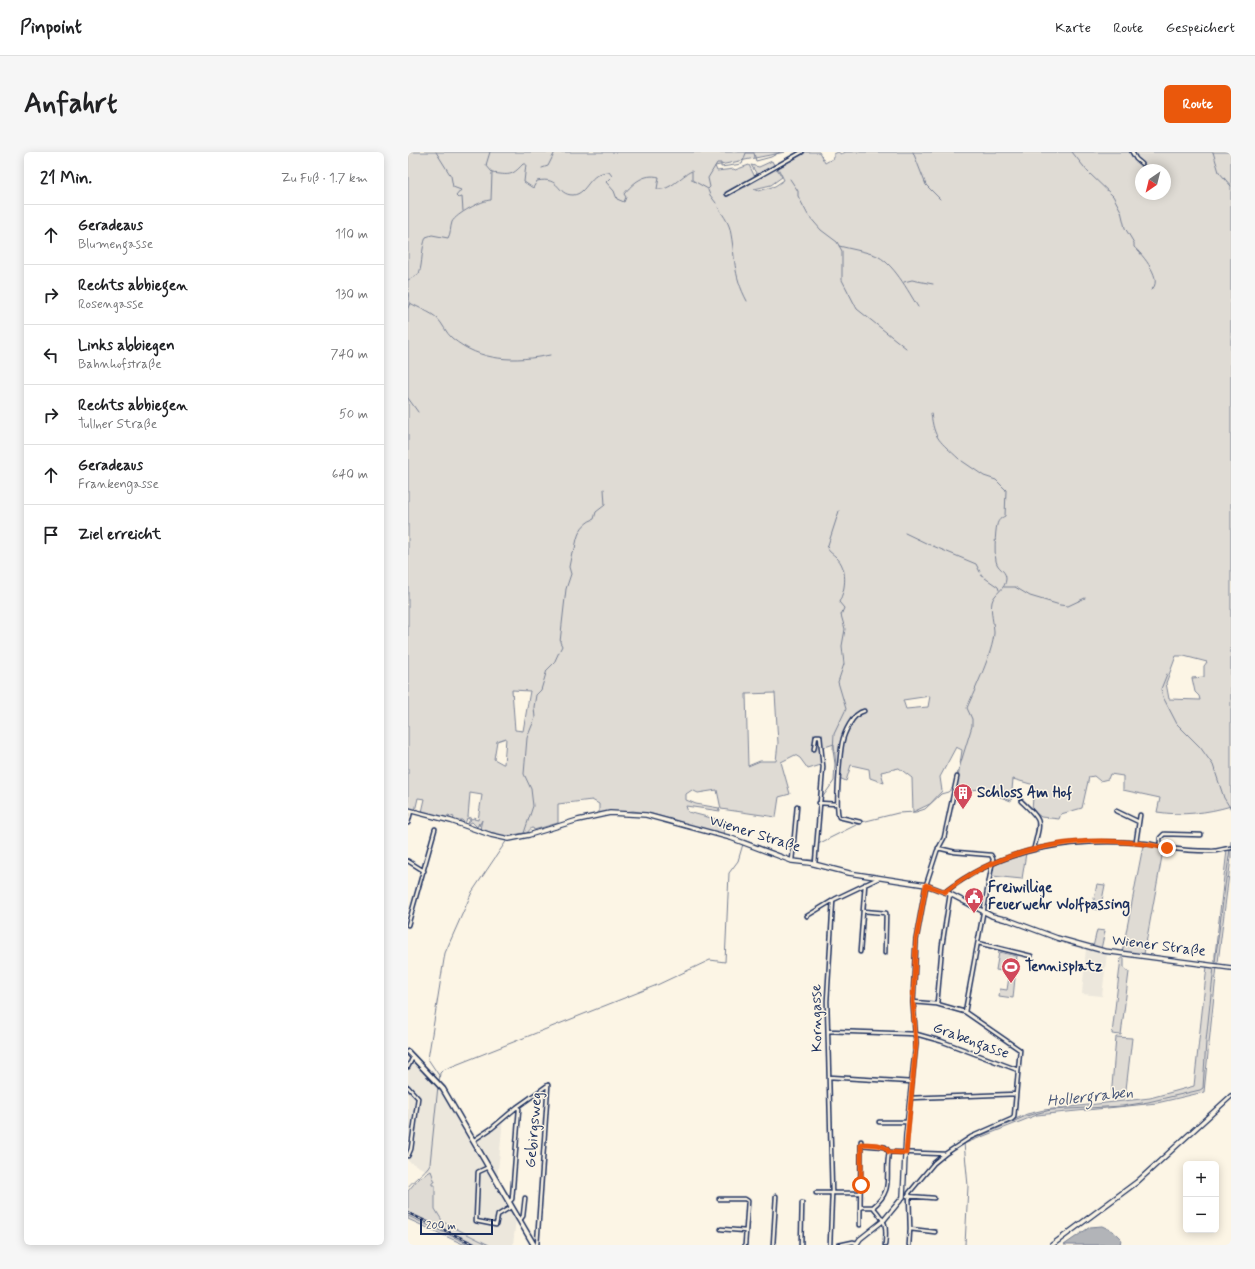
<!DOCTYPE html>
<html lang="de">
<meta charset="utf-8">
<style>
:root{--surface:#fff;--page:#f6f6f6;--text:#202124;--muted:#757577;--line:#e0e0e0;--accent:#ea580c}
body{margin:0;font-family:Mynerve,sans-serif;background:var(--page);color:var(--text)}
.controls{position:absolute;right:12px;bottom:12px;display:grid;overflow:hidden;border-radius:6px;box-shadow:0 2px 10px #0003}
.controls button{width:36px;height:36px;display:grid;place-items:center;padding:0;border:0;border-bottom:1px solid var(--line);background:var(--surface);color:var(--text);font:20px sans-serif}
.compass{position:absolute;left:727px;top:12px;width:36px;height:36px;border-radius:50%;background:var(--surface);box-shadow:0 2px 10px #0003;rotate:215deg}
.scale{position:absolute;left:12px;bottom:10px;width:73px;box-sizing:border-box;padding-left:4px;border:2px solid #1b2f5e;border-top:0;font-size:11px;line-height:14px;white-space:nowrap;color:#1b2f5e;-webkit-text-stroke:3px #fcf5e5;paint-order:stroke}
.stop{position:absolute;width:12px;height:12px;margin:-9px;border:3px solid #ea580c;border-radius:50%;background:#fff}
.stop.end{background:#ea580c;border-color:#fff;box-shadow:0 1px 4px #0008}
.list{margin:0;padding:0;list-style:none}
h2{display:flex;justify-content:space-between;align-items:center;height:52px;margin:0;padding:0 16px;font-size:17px}
h2 small{font-size:13px;font-weight:400;color:var(--muted)}
.list li{display:grid;grid-template-columns:26px 1fr auto;gap:12px;align-items:center;box-sizing:border-box;height:60px;padding:0 16px;border-top:1px solid var(--line)}
.list b{display:block;font-size:15px;white-space:nowrap}
.list p{margin:0;font-size:13px;white-space:nowrap;color:var(--muted)}
.list em{font-size:13px;font-style:normal;color:var(--muted)}
.icon{flex:none;width:22px;height:22px;fill:none;stroke:currentColor;stroke-width:2;stroke-linecap:round;stroke-linejoin:round}
.map{position:relative;flex:none;width:823px;height:1093px;overflow:hidden;border-radius:6px}
header{display:flex;align-items:center;gap:24px;box-sizing:border-box;height:56px;padding:0 20px;background:var(--surface);border-bottom:1px solid var(--line)}
header strong{font-size:19px}
nav{display:flex;gap:22px;margin-inline-start:auto;font-size:14px}
.intro{display:flex;align-items:center;justify-content:space-between;box-sizing:border-box;height:96px;padding:0 24px}
h1{margin:0;font-size:28px}
.button{padding:10px 18px;border-radius:6px;background:var(--accent);color:#fff;font-size:14px;font-weight:700}
main{display:flex;gap:24px;padding:0 24px}
aside{flex:1;background:var(--surface);border-radius:6px;box-shadow:0 2px 10px #0003}
.map>svg:first-child{display:block}
</style>
<header>
<strong>Pinpoint</strong>
<nav><a>Karte</a><a>Route</a><a>Gespeichert</a></nav>
</header>
<div class="intro"><h1>Anfahrt</h1><a class="button">Route</a></div>
<main>
<aside>
<h2>21 Min.<small>Zu Fuß · 1.7 km</small></h2>
<ul class="list">
<li><svg class="icon" aria-label="ahead" viewBox="0 0 24 24"><path d="M12 20V5M6 11l6-6 6 6"/></svg><div><b>Geradeaus</b><p>Blumengasse</p></div><em>110 m</em></li>
<li><svg class="icon" aria-label="right" viewBox="0 0 24 24"><path d="M7 20v-9h11M14 6l5 5-5 5"/></svg><div><b>Rechts abbiegen</b><p>Rosengasse</p></div><em>130 m</em></li>
<li><svg class="icon" aria-label="left" viewBox="0 0 24 24"><path d="M17 20v-9H6M10 6l-5 5 5 5"/></svg><div><b>Links abbiegen</b><p>Bahnhofstraße</p></div><em>740 m</em></li>
<li><svg class="icon" aria-label="right" viewBox="0 0 24 24"><path d="M7 20v-9h11M14 6l5 5-5 5"/></svg><div><b>Rechts abbiegen</b><p>Tullner Straße</p></div><em>50 m</em></li>
<li><svg class="icon" aria-label="ahead" viewBox="0 0 24 24"><path d="M12 20V5M6 11l6-6 6 6"/></svg><div><b>Geradeaus</b><p>Frankengasse</p></div><em>640 m</em></li>
<li><svg class="icon" aria-label="arrive" viewBox="0 0 24 24"><path d="M6 21V4h12l-3 4 3 4H6"/></svg><div><b>Ziel erreicht</b></div></li>
</ul>
</aside>
<div class="map">
<svg width="823" height="1093" viewBox="0 0 823 1093">
<rect width="100%" height="100%" fill="#fcf5e5"/>
<filter id="ink" filterUnits="userSpaceOnUse"><feTurbulence type="fractalNoise" baseFrequency=".025" numOctaves="2"/><feDisplacementMap in="SourceGraphic" scale="8" xChannelSelector="R" yChannelSelector="G"/><feConvolveMatrix kernelMatrix="1 2 1 2 8 2 1 2 1" color-interpolation-filters="sRGB"/></filter>
<g filter="url(#ink)">
<!-- built -->
<path fill="#ece7dc" d="M678 796 699 801 694 844 674 842Z
M4 906 26 928 37 943 108 1067 105 1093H81L35 1070 27 1057V1033H24V1030H26L23 1019 21 1020 0 1009V914Z
M95 966 91 1009 89 1026 67 987Z
M0 1061 29 1073 70 1093H63L0 1064Z"/>
<!-- green -->
<path fill="#dfdbd4" stroke="#7d8599" fill-rule="evenodd" d="M0 0H377L307 14 309 19 326 17 327 18 341 13 347 25 320 40 333 34 338 35 339 31 368 15 374 25 363 33 346 37 351 39 367 34 376 28 370 16 398 0H411L417 11 426 6V2L430 0 433 2 438 0H823V654C799 661 774 664 749 660L752 646 715 638V624L702 622 700 627 692 629 686 624 681 625 674 656 653 662 651 667 633 665 624 658 626 633 605 627 603 649 572 637 563 638 549 634 554 598 548 595 532 625 534 639 522 652 505 660 504 626 491 616 473 620 476 631 462 626 461 617 443 613 438 629 429 625 426 592 414 596 413 613 400 617 392 606 387 603 373 610 382 642 371 645 368 665 313 657 309 638 290 641 284 638 278 642V648L288 652 311 656 312 659 278 654 280 660 315 669 316 682 277 673 276 671 244 662 225 659 191 662V652L184 648 150 652V671L126 678 125 676C120 677 121 681 116 683 100 688 87 681 72 677L74 668 71 674V671L69 675 64 670 60 672 61 669 63 668 59 666 57 672 54 668H52L54 671 45 668 46 665 40 663 39 666 14 660 17 647 10 646 7 659 0 657ZM733 18H757V42H733ZM768 504H776L799 510 796 514V525L784 526 787 540 791 544 792 548 761 547 758 531ZM104 538 122 539 115 579 107 578ZM367 541 370 591 368 609H352L340 614 338 542ZM522 544 520 555 498 557 495 548ZM98 586 96 612H95L86 607 89 589ZM62 641 74 643 70 668 66 667 67 665 64 667 60 665Z
M364 9 367 15 350 24 343 13 351 15Z
M735 694 795 700 755 699 736 802 714 801Z
M823 697V706L810 810H807V803L819 698Z
M618 701 614 727 584 724 585 714 605 704Z
M689 732 697 733 692 758 684 757Z
M689 778 697 779 693 797 685 795Z
M591 800 609 804 607 821 588 818Z
M713 806H716V816L721 820 713 883 704 882Z
M799 814H809L796 940 749 951 629 963 553 993 555 990 619 962 636 958 742 946 786 934Z
M599 820 606 822 605 826H607L605 846 591 844 592 837 599 838 601 825 598 824Z
M708 885 724 886 717 946 703 947Z
M23 1019 27 1030H24V1033H27V1057L35 1070 81 1093H70L0 1061V1039L10 1027Z
M0 1064 63 1093H57L0 1067Z"/>
<!-- water -->
<path fill="#b2b4b8" stroke="#767f94" d="M694 1074 705 1079 713 1087 712 1093H656L682 1075Z"/>
<g fill="none" stroke-linecap="round" stroke-linejoin="round">
<!-- stream -->
<path stroke="#767f94" stroke-width="1" d="M28 0 43 24 45 35 53 38 48 44 50 46 54 45 55 59
M82 0 78 13 84 20
M505 0 518 33 532 47
M664 0 680 20 705 44 713 59 717 76 726 91V95C734 102 757 129 743 138
M805 0 811 20 823 34
M134 16 140 14 147 0
M382 27 390 39V44L400 63 413 78 429 90 434 99V128L449 157 498 196
M300 38 302 43 308 51
M310 55C314 62 320 69 322 77 328 106 324 121 339 149
M431 94C443 97 455 99 467 103 485 110 500 139 510 155
M0 128 11 122C15 110 13 98 18 85L24 83 40 86C43 81 42 76 44 70 48 62 74 48 83 48L84 21C101 23 103 25 115 12H118L116 30 125 36 129 29C153 24 148 43 165 43 180 42 180 20 201 20L204 24 198 30 206 39 209 47 216 50 218 45 216 42C225 31 236 21 251 25L249 37C263 39 272 24 284 19V28L300 37 302 35 300 26 309 11H313V15L334 12 338 1H346L348 9 363 5 372 0
M496 130 504 128 525 132
M0 141 2 151 0 156
M2 151C11 156 22 160 29 166 35 172 38 181 44 186 73 210 107 210 142 203
M0 246 10 260
M523 261C526 288 532 289 551 307
M497 381 522 393
M525 394 568 412 572 420
M573 423 575 424
M577 426 590 435 591 438
M596 435H607L622 444 652 453 660 454 677 446
M152 498 154 494 152 490 158 437 163 422 161 415 164 400 167 397C169 384 172 372 186 367L188 360 197 353 196 337
M759 522 753 537 755 545 769 572 792 595 805 613 816 646 823 657
M414 646 426 629 427 612 425 598 426 582 438 557 430 530 436 512 434 494 437 477 433 463 436 456 431 450C438 437 440 416 428 405 425 402 421 400 419 396L431 359
M100 684 116 681 125 654 123 637 116 622 119 586 127 566 126 555 128 543 133 538 139 518 146 511 151 500
M336 688 383 706
M386 707 405 708 406 694 454 670 490 661 508 660 517 657 533 642 540 640 545 636 564 574V567L559 556C567 537 585 500 586 481 586 471 582 460 584 450 586 441 598 437 598 427 598 419 592 418 589 412 586 407 587 379 589 373 590 368 593 366 597 364L598 338 588 328 576 324 554 309
M807 810 823 689
M32 925 20 907 37 801 64 740 99 688
M31 930 32 921 35 918 249 833 302 808 317 810 321 721 330 709 335 692
M0 1035C6 1027 18 1020 22 1012L30 934
M557 1093 560 1034 556 991 618 964 643 958 715 954 740 950 792 938 795 936 798 889 806 815"/>
<defs>
<path id="street" d="M724 0 728 7 734 12
M319 42 394 0
M406 597 408 584H412L415 615 407 712
M613 649C635 670 633 667 626 696
M411 651 429 652
M708 659 731 670
M452 670 431 665C427 657 432 602 434 591 436 581 445 561 456 559
M0 671 3 659
M728 690 732 663
M752 694V686L756 682 793 683
M530 696 547 700 583 703 585 707 557 860
M0 709 16 719
M384 709 389 654
M518 733 529 699 536 686 549 625
M537 740C594 695 663 686 733 691 742 691 751 694 760 696 773 698 788 699 802 699 809 700 816 696 823 696
M455 759 478 761 477 801
M399 764 427 747 471 726
M0 773 27 677
M570 791 623 804
M452 800 457 732
M529 852 534 794 542 742
M420 879 508 882 533 889 610 918
M0 915 5 905
M421 925 504 930
M0 935 10 946 3 997 0 1004
M502 946 608 942
M471 970H499
M66 988 84 976 109 955 140 933 129 1093
M453 993 477 995 481 1000C476 1024 487 1037 465 1055
M481 1000 537 1002 563 985 604 967 606 965 612 898 557 860 529 852 505 850
M81 1015 70 1020 68 1069 88 1073 90 1063 103 1055
M408 1041H452
M499 1044 526 1046
M311 1047H337L340 1049 337 1093
M101 1050 104 1047 111 957 109 955
M453 1055H465C478 1070 479 1073 477 1093
M112 1068 115 1064 117 1046
M452 1073 453 989
M313 1077 338 1079
M502 1077 527 1080
M365 1093 368 1044
M393 1093 394 1051
M422 1093 424 1041 419 849 425 748
M431 1093 445 1090 449 1091
M501 1093 502 1077 501 1041 526 1011 537 1002"/>
<path id="secondary" d="M0 658 43 669 83 683 101 687 121 683 170 668 202 661 238 663 323 686 384 709 402 711 441 721 518 733 542 742 584 764 599 768
M598 767 649 786 696 799 823 816
M448 1093 452 1087 476 1068 495 1045 498 983 508 891 505 850 508 788 518 733
M644 1093 729 1030 823 944"/>
<path id="primary" d="M0 900 35 937 126 1093"/>
</defs>
<!-- street casing -->
<use href="#street" stroke="#1b2f5e" stroke-width="5.5"/>
<!-- secondary casing -->
<use href="#secondary" stroke="#1b2f5e" stroke-width="6"/>
<!-- primary casing -->
<use href="#primary" stroke="#1b2f5e" stroke-width="7"/>
<!-- street -->
<use href="#street" stroke="#fcf5e5" stroke-width="2.5"/>
<!-- secondary -->
<use href="#secondary" stroke="#fcf5e5" stroke-width="3.5"/>
<!-- primary -->
<use href="#primary" stroke="#fcf5e5" stroke-width="4"/>
<defs>
<path id="rail" d="M0 1061 68 1093"/>
</defs>
<!-- rail casing -->
<use href="#rail" stroke="#1b2f5e" stroke-width="2.5"/>
<!-- rail -->
<use href="#rail" stroke="#fcf5e5" stroke-width="1" stroke-dasharray="3" stroke-linecap="butt"/>
</g>
</g>
<g fill="none" stroke-linecap="round" stroke-linejoin="round" filter="url(#ink)">
<!-- route -->
<path stroke="#ea580c" stroke-width="5" d="M453 1033V992C463 993 476 991 481 1000L498 1001 508 892 505 850 508 788 518 733 537 740C600 691 682 680 759 696"/>
</g>
<!-- icons -->
<defs>
<symbol id="building-pin" viewBox="-11 -11 22 30"><path d="M0 17L-7.5 6A9.5 9.5 0 1 1 7.5 6Z" fill="#d1495b" stroke="#fcf5e5"/><path d="M-4-6H4V6H1V3H-1V6H-4ZM-2.5-4.3h1.7v1.8h-1.7ZM.8-4.3h1.7v1.8H.8ZM-2.5-1h1.7V.8h-1.7ZM.8-1h1.7V.8H.8Z" fill="#fff"/></symbol>
<symbol id="civic-pin" viewBox="-11 -11 22 30"><path d="M0 17L-7.5 6A9.5 9.5 0 1 1 7.5 6Z" fill="#d1495b" stroke="#fcf5e5"/><path d="M-.6-6.5H3V-4.5H.6V-3L4-1V1h2V6H-6V1h2V-1L-.6-3ZM-1.2 2.5V6h2.4V2.5Z" fill="#fff"/></symbol>
<symbol id="stadium-pin" viewBox="-11 -11 22 30"><path d="M0 17L-7.5 6A9.5 9.5 0 1 1 7.5 6Z" fill="#d1495b" stroke="#fcf5e5"/><path d="M0-5a6.5 5 0 1 0 0 10a6.5 5 0 1 0 0-10ZM-3.5-1.8h7v3.6h-7Z" fill="#fff"/></symbol>
</defs>
<g fill-rule="evenodd">
<use href="#building-pin" x="544" y="630" width="22" height="30"/>
<use href="#civic-pin" x="555" y="734" width="22" height="30"/>
<use href="#stadium-pin" x="592" y="804" width="22" height="30"/>
</g>
<g text-anchor="middle" dominant-baseline="central" stroke-width="3" stroke-linejoin="round" paint-order="stroke">
<!-- poi labels -->
<g font-size="15" font-weight="bold" fill="#1b2f5e" stroke="#fcf5e5" text-anchor="start">
<text x="569" y="641">Schloss Am Hof</text>
<text x="580" y="736">Freiwillige<tspan x="580" dy="17">Feuerwehr Wolfpassing</tspan></text>
<text x="617" y="815">Tennisplatz</text>
</g>
<!-- street labels -->
<g font-size="15" fill="#1b2f5e" stroke="#fcf5e5">
<text transform="translate(347 682) rotate(17)">Wiener Straße</text>
<text transform="translate(751 794) rotate(7)">Wiener Straße</text>
<text transform="translate(409 866) rotate(-91)">Korngasse</text>
<text transform="translate(563 889) rotate(20)">Grabengasse</text>
<text transform="translate(126 978) rotate(-85)">Gebirgsweg</text>
</g>
<!-- water labels -->
<g font-size="16" font-style="italic" fill="#485779" stroke="#fcf5e5">
<text transform="translate(682 945) rotate(-6)">Hollergraben</text>
</g>
</g>
</svg>
<div class="controls">
<button>+</button>
<button>−</button>
</div>
<svg class="compass" viewBox="-18 -18 36 36"><path d="M0-13l5 13h-10z" fill="#e53935"/><path d="M0 13l5-13h-10z" fill="#757577"/></svg>
<div class="scale">200 m</div>
<div class="stop" style="left:453px;top:1033px"></div>
<div class="stop end" style="left:759px;top:696px"></div>
</div>
</main>
